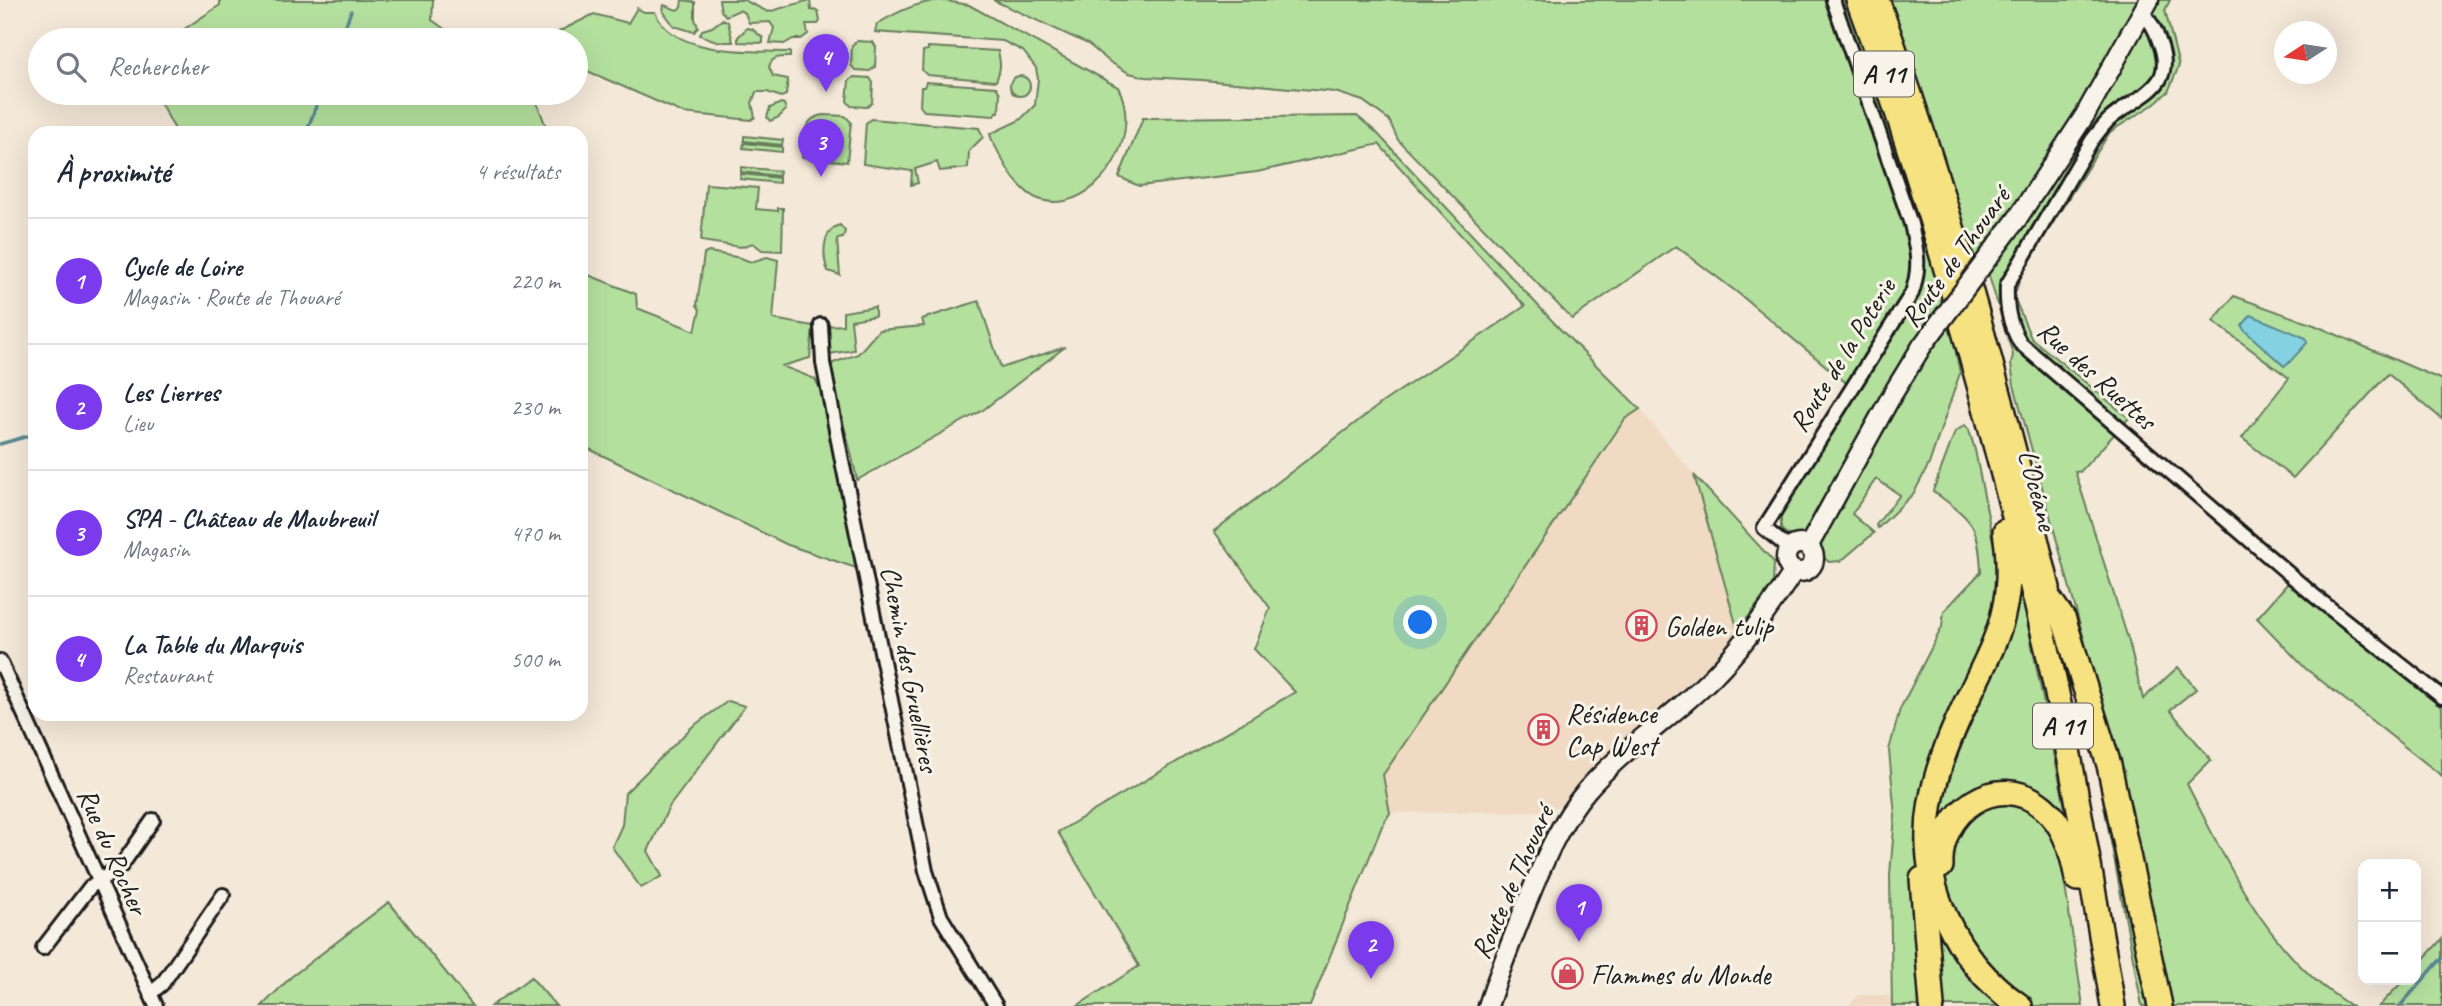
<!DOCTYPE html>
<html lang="fr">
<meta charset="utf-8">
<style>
:root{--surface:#fff;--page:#f6f6f7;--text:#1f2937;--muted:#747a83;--line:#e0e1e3;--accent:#7c3aed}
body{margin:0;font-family:Caveat,sans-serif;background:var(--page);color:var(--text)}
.controls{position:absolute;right:21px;bottom:21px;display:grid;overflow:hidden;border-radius:14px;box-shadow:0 7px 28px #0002}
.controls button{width:63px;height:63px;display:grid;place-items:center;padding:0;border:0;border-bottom:2px solid var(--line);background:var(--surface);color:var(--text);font:35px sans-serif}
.compass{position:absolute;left:2274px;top:21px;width:63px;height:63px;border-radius:50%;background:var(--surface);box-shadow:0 7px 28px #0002;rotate:258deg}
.you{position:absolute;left:1421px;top:623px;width:24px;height:24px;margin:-18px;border:5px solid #fff;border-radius:50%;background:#1a73e8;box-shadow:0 0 0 10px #1a73e833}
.badge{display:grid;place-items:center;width:46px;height:46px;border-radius:50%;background:var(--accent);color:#fff;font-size:23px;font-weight:700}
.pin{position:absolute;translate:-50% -58px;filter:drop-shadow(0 2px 4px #0008)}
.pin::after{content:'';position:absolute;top:37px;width:24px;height:21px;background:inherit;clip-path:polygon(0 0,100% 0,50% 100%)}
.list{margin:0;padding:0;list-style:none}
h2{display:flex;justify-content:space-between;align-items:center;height:91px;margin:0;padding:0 28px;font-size:30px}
h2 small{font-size:23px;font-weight:400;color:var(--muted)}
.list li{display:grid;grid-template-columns:46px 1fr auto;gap:21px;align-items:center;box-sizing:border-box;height:126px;padding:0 28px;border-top:2px solid var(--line)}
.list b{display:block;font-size:26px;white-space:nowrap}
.list p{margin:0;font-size:23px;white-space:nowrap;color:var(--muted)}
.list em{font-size:23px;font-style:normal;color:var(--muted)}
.icon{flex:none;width:38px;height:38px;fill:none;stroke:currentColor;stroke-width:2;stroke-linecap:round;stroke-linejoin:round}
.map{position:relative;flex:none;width:2442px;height:1006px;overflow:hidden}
.search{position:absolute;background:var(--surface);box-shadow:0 7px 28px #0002;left:28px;top:28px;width:560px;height:77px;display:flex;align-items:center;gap:18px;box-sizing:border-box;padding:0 24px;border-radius:38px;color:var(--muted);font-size:26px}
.panel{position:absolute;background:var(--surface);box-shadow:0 7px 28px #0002;left:28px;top:126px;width:560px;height:595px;border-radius:21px}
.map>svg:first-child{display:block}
</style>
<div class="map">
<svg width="2442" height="1006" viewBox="0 0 2442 1006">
<rect width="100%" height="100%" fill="#f4e8d8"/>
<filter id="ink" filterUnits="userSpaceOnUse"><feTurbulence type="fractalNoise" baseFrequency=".0143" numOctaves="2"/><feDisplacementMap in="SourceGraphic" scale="14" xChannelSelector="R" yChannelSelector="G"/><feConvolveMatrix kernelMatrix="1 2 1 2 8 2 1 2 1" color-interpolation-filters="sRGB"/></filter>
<g filter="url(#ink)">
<!-- built -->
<path fill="#f0dac4" d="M1640 409 1694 475 1738 631 1704 672 1607 758 1570 802 1546 811 1390 813 1383 775 1625 419Z
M1858 995H1890L1892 1006H1849Z"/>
<!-- green -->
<path fill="#b4e09e" stroke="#687e5d" stroke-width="2" d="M220 0H433L432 20 460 40H168L220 5Z
M682 0 695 2V19L698 27 694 32 674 26 663 11 664 5 677 10 681 8Z
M719 0H744L768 12 810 0 811 10 818 11 820 21 818 24H806L808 34 801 39H793L784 44 770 43 774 28 770 22 749 23 745 13 739 10 726 16 721 11Z
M940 0 969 5 1118 87C1140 129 1111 190 1065 201 1054 203 1044 202 1034 197 1013 184 1003 161 992 140L990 134 1020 120 1035 105 1038 79 1036 68 1023 51 1003 41 875 32 877 24C897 12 916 3 940 0Z
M993 0H2170L2165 10 2179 66 2168 92 2151 106 2110 132 2022 272 2014 297 2031 338 2129 418 2080 472 2075 471 2129 642 2143 699 2178 667 2196 689 2170 710 2211 760 2187 784C2223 854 2253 923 2312 977 2323 988 2338 997 2351 1006H2142L2089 726 2099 694 2014 385 2011 364 2013 355 1982 253 1950 322 1960 373 1929 464 1914 493 1878 528 1876 525 1900 495 1876 479 1852 514 1874 533 1841 561 1829 562 1823 557 1820 548 1829 520 1904 388 1934 344 1930 321 1890 378 1809 528 1801 536H1789L1781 529V512L1856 391 1738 293 1676 246 1572 319 1398 140 1389 120 1363 101 1335 92 1202 80 1146 77 1129 73 1110 62 1088 44Z
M637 8 644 12H655C672 56 751 51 790 52V57C780 57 772 56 769 67L773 76 788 79 786 95 781 97 767 92H756L752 103 755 117 751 120 683 113 576 66V40H557L554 34 594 14 628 23Z
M723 19 728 22 733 42H719L700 35 702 30 712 27Z
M747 28 752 29 763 38V43L738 42V37Z
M857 41 873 42 876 47 875 67 870 71 855 70 851 65 852 45Z
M928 47 998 51C1001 65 1001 68 996 81L927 75 922 70 923 51 928 50Z
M1010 86a10 10 0 1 1 20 0a10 10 0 1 1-20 0Z
M854 77 870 78 873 83 872 103 867 107 851 106 847 101 849 81Z
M926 82 996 87 1000 93 999 112H996L994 116 924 111 920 106 921 87H924Z
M155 93H530L534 95 545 124 541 133H177Z
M781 103 784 104 786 110 779 117 770 121 767 117 770 108Z
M824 115 845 116 851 122 847 162 802 157C803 140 802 117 824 115Z
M1357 116 1376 132 1559 328 1640 409 1625 419 1383 775 1390 813 1382 826 1310 1006H1077L1139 966 1058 832 1295 692 1254 649 1270 608 1214 531 1383 402 1525 306 1379 144 1257 172 1139 186 1119 177 1143 118Z
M871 119 979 128 983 137 969 151 968 168 940 171 937 162 915 169 918 183 911 185 912 171 863 164 866 123Z
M744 136 783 140 782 145 744 141Z
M744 143 782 147V152L743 148Z
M741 167 780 171 779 176 741 172Z
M741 174 779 178V183L740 179Z
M706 184 758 188 756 209 778 211V208H783L782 251 762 250 753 243 741 247 701 241Z
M840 225 845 231 843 238 837 239 840 275 828 271C822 256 822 230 840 225Z
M709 252 741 258 751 262 767 257 778 260 773 319 813 326 810 358 782 366 815 379 827 402 859 569 788 545 581 445V272L636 294 637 308 695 331 700 310 697 305 704 254Z
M2234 296 2314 325 2442 380V419L2388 374 2293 478 2242 438 2289 378 2213 321Z
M979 301 1001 368 1065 347 983 410 857 480C850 442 837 406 831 368L833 363 858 354 879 330 924 326 922 319Z
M875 307V316L851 320 854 350 829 354 826 326 843 325V312Z
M1965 425 1969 430 1975 450 1996 557 2019 582 2067 817 2061 859 2083 1006H1892L1890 875 1895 816 1889 750 1900 709 1942 627 1944 611 1981 572C1979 522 1971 520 1933 491L1955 432Z
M1694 475 1774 562 1773 583 1738 631Z
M2288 583 2442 708V776L2305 668 2257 618Z
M728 701 745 706 669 807 648 851 662 876 641 888 612 847 622 825 625 793 692 727Z
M389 902 473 1006H262L291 977Z
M2442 939V1006H2379L2404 980H2416V967Z
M531 977 556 1006H491Z"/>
<!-- water -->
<path fill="#84d2e1" stroke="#5a8992" stroke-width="2" d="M2251 315 2306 338 2307 343 2287 365 2284 366 2244 330 2242 326Z"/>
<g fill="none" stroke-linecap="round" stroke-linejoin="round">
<!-- stream -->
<path stroke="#5a8992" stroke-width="3.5" d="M340 40 351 11
M306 133 321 93
M0 444 35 434
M2400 1006 2442 958"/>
<defs>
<path id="minor" d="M2142 13C2150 20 2156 31 2159 41 2178 88 2139 94 2110 119 2103 125 2098 133 2092 140L2007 285C2006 308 2009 323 2020 343L2317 598 2442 697
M821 325 823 363 843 466 926 871 941 917 996 1006
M1790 549 1764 528 1912 293C1921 266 1917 251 1911 224L1833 0
M0 661 156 1006
M43 948 90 887 121 866 153 820
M151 993 162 984 223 895"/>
<path id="secondary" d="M2017 219 2085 115 2149 0
M1786 558a14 14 0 1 1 28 0a14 14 0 1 1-28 0Z
M1808 547 1892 395 1922 346
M1488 1006C1499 972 1512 940 1525 907 1542 866 1558 824 1587 790 1620 752 1665 722 1702 687 1738 654 1767 612 1794 571"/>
<path id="motorway" d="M1858 0C1912 147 1956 297 1996 448 2017 527 2038 605 2055 684 2077 791 2095 898 2113 1006
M1877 0C1947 193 2000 388 2048 588
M2005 531C2009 557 2010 584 2004 610 1998 640 1983 666 1970 694 1934 768 1909 838 1946 918 1962 953 1988 984 2020 1006
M2051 601 2064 620 2109 765 2160 1006
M1941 866C1938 812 1997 769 2043 807 2065 825 2072 852 2077 879
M1922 879 1932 1006"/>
</defs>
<!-- minor casing -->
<use href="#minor" stroke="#1c1c1c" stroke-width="18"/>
<!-- secondary casing -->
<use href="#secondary" stroke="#1c1c1c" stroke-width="23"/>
<!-- motorway casing -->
<use href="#motorway" stroke="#1c1c1c" stroke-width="28"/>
<!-- minor -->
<use href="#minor" stroke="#f7f3e8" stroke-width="12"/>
<!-- secondary -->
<use href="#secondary" stroke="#f7f3e8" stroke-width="18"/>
<!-- motorway -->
<use href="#motorway" stroke="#f7e281" stroke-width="23"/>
<defs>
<path id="secondary-bridge" d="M1922 346 2017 219"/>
</defs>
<!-- secondary-bridge casing -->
<use href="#secondary-bridge" stroke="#1c1c1c" stroke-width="23" stroke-linecap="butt"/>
<!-- secondary-bridge -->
<use href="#secondary-bridge" stroke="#f7f3e8" stroke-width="18"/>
</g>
</g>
<!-- icons -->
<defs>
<symbol id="building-ring" viewBox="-11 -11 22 22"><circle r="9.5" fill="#f7f3e8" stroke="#d1495b" stroke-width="1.5"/><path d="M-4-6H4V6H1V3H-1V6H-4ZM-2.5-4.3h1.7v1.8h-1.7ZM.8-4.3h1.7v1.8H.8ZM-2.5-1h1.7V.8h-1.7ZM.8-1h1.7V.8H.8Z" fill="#d1495b"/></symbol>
<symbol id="shop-ring" viewBox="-11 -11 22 22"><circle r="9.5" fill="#f7f3e8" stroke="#d1495b" stroke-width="1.5"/><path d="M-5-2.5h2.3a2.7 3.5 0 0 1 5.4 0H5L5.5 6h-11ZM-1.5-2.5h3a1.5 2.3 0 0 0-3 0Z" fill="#d1495b"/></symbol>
</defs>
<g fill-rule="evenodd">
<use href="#building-ring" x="1624" y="608" width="35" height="35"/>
<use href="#building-ring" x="1526" y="712" width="35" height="35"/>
<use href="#shop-ring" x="1550" y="956" width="35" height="35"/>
</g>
<g text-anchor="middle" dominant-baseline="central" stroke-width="6" stroke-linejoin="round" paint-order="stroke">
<!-- shield labels -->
<g fill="#f7f3e8" stroke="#5e5c59" stroke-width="2">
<rect x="1854" y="51.5" width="60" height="45" rx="5"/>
<rect x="2033" y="703.5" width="60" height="45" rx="5"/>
</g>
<g font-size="26" font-weight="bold" fill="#1c1c1c">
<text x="1884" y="74">A 11</text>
<text x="2063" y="726">A 11</text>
</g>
<!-- street labels -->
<g font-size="28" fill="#1c1c1c" stroke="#f7f3e8">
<text transform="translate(1955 257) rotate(-54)">Route de Thouaré</text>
<text transform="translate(1842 355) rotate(-58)">Route de la Poterie</text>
<text transform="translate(2097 375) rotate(42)">Rue des Ruettes</text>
<text transform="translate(2038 490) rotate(75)">L’Océane</text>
<text transform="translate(910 669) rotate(79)">Chemin des Gruellières</text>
<text transform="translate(113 851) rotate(66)">Rue du Rocher</text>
<text transform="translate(1512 882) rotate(-66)">Route de Thouaré</text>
</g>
<!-- poi labels -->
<g font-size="28" fill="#1c1c1c" stroke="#f7f3e8" text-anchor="start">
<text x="1665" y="626">Golden tulip</text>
<text x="1566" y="713">Résidence<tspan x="1566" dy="32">Cap West</tspan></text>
<text x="1591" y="974">Flammes du Monde</text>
</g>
</g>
</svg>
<div class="controls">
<button>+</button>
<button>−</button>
</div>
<svg class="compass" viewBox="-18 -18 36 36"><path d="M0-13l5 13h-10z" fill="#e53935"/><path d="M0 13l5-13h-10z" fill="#747a83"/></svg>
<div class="you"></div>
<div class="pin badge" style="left:1579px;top:942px">1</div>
<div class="pin badge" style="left:1371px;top:979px">2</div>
<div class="pin badge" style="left:821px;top:177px">3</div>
<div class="pin badge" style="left:826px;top:92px">4</div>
<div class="search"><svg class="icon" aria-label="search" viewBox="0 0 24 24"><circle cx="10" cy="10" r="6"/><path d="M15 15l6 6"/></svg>Rechercher</div>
<section class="panel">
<h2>À proximité<small>4 résultats</small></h2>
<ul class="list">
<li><span class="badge">1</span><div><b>Cycle de Loire</b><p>Magasin · Route de Thouaré</p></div><em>220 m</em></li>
<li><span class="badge">2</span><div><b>Les Lierres</b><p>Lieu</p></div><em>230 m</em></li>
<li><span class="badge">3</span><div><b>SPA - Château de Maubreuil</b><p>Magasin</p></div><em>470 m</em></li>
<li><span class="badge">4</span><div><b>La Table du Marquis</b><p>Restaurant</p></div><em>500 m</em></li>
</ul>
</section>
</div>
